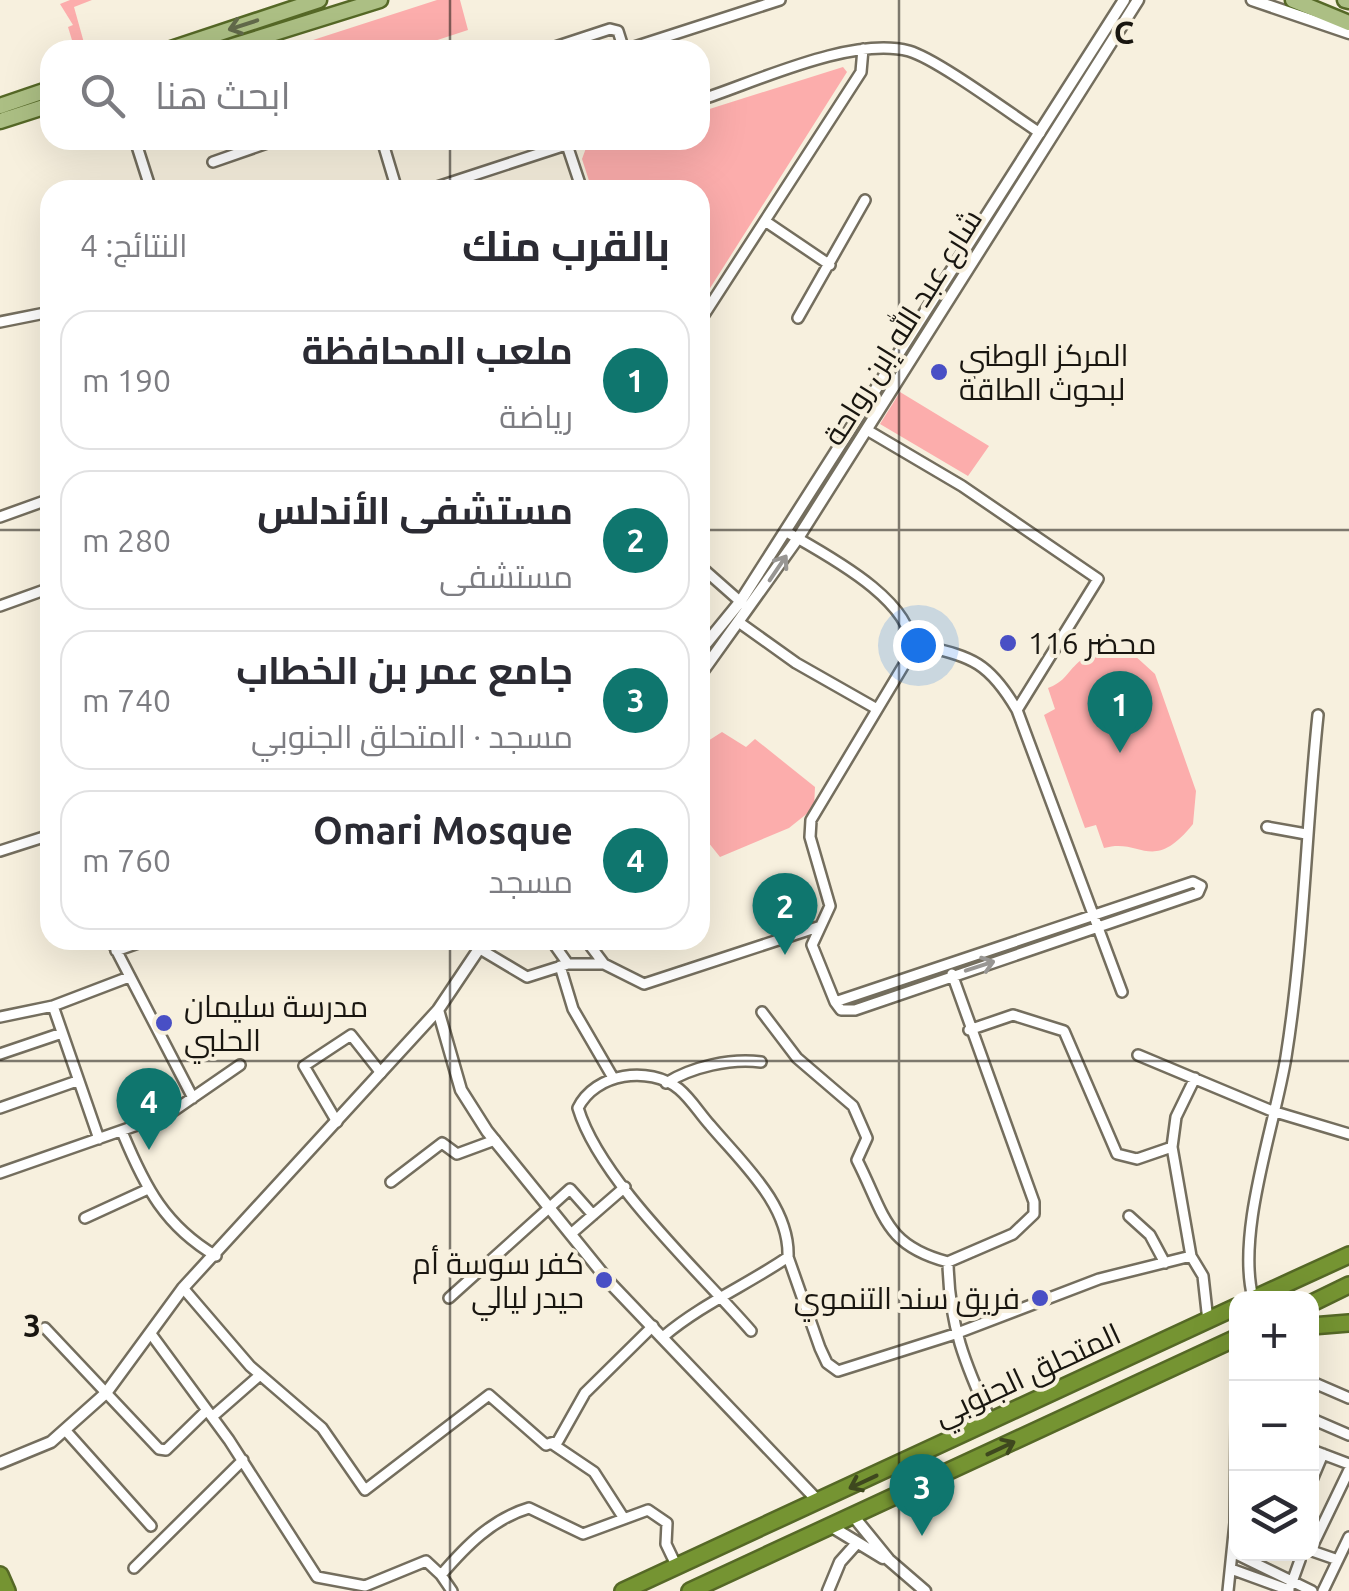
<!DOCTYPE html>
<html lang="ar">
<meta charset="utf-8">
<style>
:root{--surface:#fff;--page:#f2f2f3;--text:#2b2b33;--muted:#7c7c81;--line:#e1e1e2;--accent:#0f766e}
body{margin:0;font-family:Ubuntu,Cairo,sans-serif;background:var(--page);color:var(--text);direction:rtl}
.controls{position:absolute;right:30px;bottom:30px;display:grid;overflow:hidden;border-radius:20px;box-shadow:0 10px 40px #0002}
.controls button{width:90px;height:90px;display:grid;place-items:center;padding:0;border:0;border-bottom:2px solid var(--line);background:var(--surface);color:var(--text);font:50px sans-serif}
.you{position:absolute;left:918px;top:645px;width:35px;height:35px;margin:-25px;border:8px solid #fff;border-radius:50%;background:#1a73e8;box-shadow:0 0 0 15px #1a73e833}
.badge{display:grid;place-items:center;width:65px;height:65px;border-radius:50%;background:var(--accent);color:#fff;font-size:32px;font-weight:700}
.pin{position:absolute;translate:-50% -82px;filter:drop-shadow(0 2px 5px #0008)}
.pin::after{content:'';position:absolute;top:52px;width:35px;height:30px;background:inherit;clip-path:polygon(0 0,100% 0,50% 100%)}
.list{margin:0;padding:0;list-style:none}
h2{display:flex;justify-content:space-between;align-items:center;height:130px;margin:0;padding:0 40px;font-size:42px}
h2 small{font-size:32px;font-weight:400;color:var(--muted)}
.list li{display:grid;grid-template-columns:65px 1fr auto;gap:30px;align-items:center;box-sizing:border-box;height:140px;margin:0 20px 20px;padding:0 20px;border:2px solid var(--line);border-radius:30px}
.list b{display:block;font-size:38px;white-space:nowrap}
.list p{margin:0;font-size:32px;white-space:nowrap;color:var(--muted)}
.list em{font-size:32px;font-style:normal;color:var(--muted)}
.icon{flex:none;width:55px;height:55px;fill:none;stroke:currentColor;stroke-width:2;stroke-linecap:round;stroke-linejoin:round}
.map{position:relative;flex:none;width:1349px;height:1591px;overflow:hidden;direction:ltr}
.search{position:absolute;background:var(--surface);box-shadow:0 10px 40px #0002;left:40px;top:40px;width:670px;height:110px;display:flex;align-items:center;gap:25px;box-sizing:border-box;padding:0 35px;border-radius:30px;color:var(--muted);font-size:38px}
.panel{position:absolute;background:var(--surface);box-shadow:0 10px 40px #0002;left:40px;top:180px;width:670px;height:770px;border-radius:30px;direction:rtl}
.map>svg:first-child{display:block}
</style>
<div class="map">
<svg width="1349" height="1591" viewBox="0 0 1349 1591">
<rect width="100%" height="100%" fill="#f7f0de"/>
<!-- green -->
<path fill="#fcadac" d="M70 0H92L74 7 86 50H75L68 27 73 25 60 4Z
M437 0H460L468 30 407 50H282Z
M843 67 847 72 700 304V190H592L582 159 586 148 611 140H700V112Z
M900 392 989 446 968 476 880 424Z
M1117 650 1133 654 1155 674 1196 791 1193 824C1152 875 1141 837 1104 848L1096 825 1085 828 1044 715 1055 709 1048 688C1077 678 1066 653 1117 650Z
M722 732 746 747 755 739 815 787 814 808 789 828 720 857 700 832V746Z"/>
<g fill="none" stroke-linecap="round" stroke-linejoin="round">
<defs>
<path id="minor" d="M546 50 610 29 618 31 624 50
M625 50 780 0
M700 100C756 82 851 36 909 51 937 59 1011 114 1040 133
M135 140 151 190
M382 140 397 190
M567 145 582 190
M213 162 276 140
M428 190 581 140
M765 221 830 265
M798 318 865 200
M700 321 861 72 863 49
M0 322 50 312
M867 430 962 486 1098 579 1017 710
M0 517 50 499
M785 531C823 553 919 602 911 653L811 820 810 837 830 906 812 945 835 1002 841 1010H855L1198 893 1201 886 1193 882 835 1002
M700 566 743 604
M0 606 50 588
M740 623 796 663 877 709
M913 643C968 657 986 657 1017 710L1122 992
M1267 827 1306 834
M0 851 50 835
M111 940 193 1098
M551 940 568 964
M586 940 604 964 644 984 818 927
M480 949 527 977 568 964H604
M116 951 147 940
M560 966 573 1009 612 1076
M952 974 1034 1202V1214L1013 1234 948 1262C949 1325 965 1364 991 1421
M53 1006 99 1139
M762 1012 797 1058 853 1106 867 1138 857 1160C885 1215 884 1245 948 1262
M0 1017 53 1006 129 977
M969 1030 1013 1015 1064 1031 1117 1154 1137 1159 1172 1147
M0 1054 62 1033
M1138 1055 1272 1111 1349 1134
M1195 1078 1176 1117 1172 1147 1191 1256 1203 1276 1208 1321
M666 1083C692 1067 730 1058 761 1062
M0 1108 77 1081
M337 1122 304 1066 351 1035 381 1073
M123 1134C145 1187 165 1226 216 1256
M0 1173 169 1114 240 1065
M391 1182 442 1143 457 1154 495 1140
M1129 1216 1150 1235 1165 1263
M85 1218 146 1190
M572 1233 625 1187
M788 1257 820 1348 827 1363 838 1371 955 1334 1099 1279 1191 1256
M183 1288 250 1366 322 1428 365 1490 489 1395 546 1445 551 1443 594 1472 623 1517
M449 1298 570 1189 593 1215
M1253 1298C1236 1232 1275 1125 1286 1057 1304 944 1306 829 1318 715
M45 1328 159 1449 166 1450 207 1410
M151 1334 229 1440 317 1577 365 1586 426 1561 441 1575
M664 1336C702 1304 747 1285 788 1257 790 1205 741 1162 710 1125 700 1114 691 1099 679 1089 649 1065 595 1073 578 1108 600 1181 700 1272 751 1331
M1312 1382 1349 1398
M212 1417 260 1375
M1312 1419 1349 1435
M66 1431 151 1526
M551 1443 558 1441 585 1393 653 1326
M1312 1450 1349 1464
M1312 1480 1323 1454
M1312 1547 1349 1470
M1312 1551 1338 1560
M1232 1552 1312 1591
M134 1568 243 1460
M1231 1569 1289 1590
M1291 1585 1300 1560
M452 1591 441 1575C466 1546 492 1519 529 1508L583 1534 648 1510 667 1523 666 1544 677 1567
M1228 1591 1235 1523 1236 1422
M1323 1591 1349 1537"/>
<path id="tertiary" d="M1252 0 1349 33
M700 651 740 602 1124 0
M700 675 798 538 1138 0
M438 1010 461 1090 487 1131 611 1284 819 1502
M0 1463 51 1442 106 1393 183 1288 438 1010 485 940
M854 1517 889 1560 925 1591
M832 1527 883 1558
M828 1591 840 1562 857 1543"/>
<path id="primary" d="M1293 0 1349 23
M1345 0 1349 1
M168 50 319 0
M220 50 380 0
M0 106 50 89
M0 121 50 105"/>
<path id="motorway" d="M1255 1298 1349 1255
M1312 1303 1349 1285
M1312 1326 1349 1323
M0 1575 7 1591
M623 1591 1236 1307
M690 1591 1236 1338"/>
</defs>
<!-- minor casing -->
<use href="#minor" stroke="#746e5e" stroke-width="14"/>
<!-- tertiary casing -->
<use href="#tertiary" stroke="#746e5e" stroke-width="15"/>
<!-- primary casing -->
<use href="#primary" stroke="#556826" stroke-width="19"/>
<!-- motorway casing -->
<use href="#motorway" stroke="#556826" stroke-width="20"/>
<!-- minor -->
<use href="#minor" stroke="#fff" stroke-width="9"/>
<!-- tertiary -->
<use href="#tertiary" stroke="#fff" stroke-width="10"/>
<!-- primary -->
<use href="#primary" stroke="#acbf84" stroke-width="14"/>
<!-- motorway -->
<use href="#motorway" stroke="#759432" stroke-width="15"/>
</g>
<!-- one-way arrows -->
<defs><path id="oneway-shaft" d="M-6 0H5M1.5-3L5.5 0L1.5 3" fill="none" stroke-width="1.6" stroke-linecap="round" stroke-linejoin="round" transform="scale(2.5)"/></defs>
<use stroke="#626a4a" href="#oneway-shaft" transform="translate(243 25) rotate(162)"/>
<g stroke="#989693">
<use href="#oneway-shaft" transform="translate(778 568) rotate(-56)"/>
<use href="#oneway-shaft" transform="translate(980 966) rotate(-18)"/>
</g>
<g stroke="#3e481e">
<use href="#oneway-shaft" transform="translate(1001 1448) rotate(-25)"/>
<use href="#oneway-shaft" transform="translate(863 1482) rotate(155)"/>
</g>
<!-- grid -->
<path fill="none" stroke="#191610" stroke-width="2.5" stroke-opacity="0.55" d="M450 0V50M899 0V1591M450 140V190M0 530H50M700 530H1349M450 940V1591M0 1061H1349"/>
<!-- markers -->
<g fill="#494fc5" stroke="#f7f0de" stroke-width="4">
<circle cx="939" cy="372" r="10"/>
<circle cx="1008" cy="643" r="10"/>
<circle cx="164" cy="1023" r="10"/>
<circle cx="604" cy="1280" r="10"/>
<circle cx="1040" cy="1298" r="10"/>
</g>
<g text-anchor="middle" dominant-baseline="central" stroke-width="8" stroke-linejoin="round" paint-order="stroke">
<!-- street labels -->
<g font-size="30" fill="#191610" stroke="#f7f0de">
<text transform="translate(902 327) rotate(-58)">شارع عبد الله إبن رواحة</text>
<text transform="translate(1027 1374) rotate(-25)">المتحلق الجنوبي</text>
</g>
<!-- poi labels -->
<g font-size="30" fill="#191610" stroke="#f7f0de" text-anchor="start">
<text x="959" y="355">المركز الوطني<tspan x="959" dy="34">لبحوث الطاقة</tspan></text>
<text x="1028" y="643">محضر 116</text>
<text x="184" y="1006">مدرسة سليمان<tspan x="184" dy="34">الحلبي</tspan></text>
<text x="584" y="1263" text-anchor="end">كفر سوسة أم<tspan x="584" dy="34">حيدر ليالي</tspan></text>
<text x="1020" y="1298" text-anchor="end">فريق سند التنموي</text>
</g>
</g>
<g font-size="32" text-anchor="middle" font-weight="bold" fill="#191610" stroke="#f7f0de" stroke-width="8" stroke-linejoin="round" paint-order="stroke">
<text x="1124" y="44">C</text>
<text x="32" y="1337">3</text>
</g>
</svg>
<div class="controls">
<button>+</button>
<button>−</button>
<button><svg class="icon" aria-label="layers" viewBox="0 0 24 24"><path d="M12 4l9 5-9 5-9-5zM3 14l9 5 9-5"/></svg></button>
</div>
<div class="you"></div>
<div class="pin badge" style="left:1120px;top:753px">1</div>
<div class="pin badge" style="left:785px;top:955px">2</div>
<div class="pin badge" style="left:922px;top:1536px">3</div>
<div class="pin badge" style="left:149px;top:1150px">4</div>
<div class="search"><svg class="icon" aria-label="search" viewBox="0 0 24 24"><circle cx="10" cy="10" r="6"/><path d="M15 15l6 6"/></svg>ابحث هنا</div>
<section class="panel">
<h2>بالقرب منك<small>النتائج: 4</small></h2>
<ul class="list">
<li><span class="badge">1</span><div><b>ملعب المحافظة</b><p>رياضة</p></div><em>190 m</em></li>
<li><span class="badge">2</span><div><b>مستشفى الأندلس</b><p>مستشفى</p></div><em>280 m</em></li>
<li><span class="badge">3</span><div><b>جامع عمر بن الخطاب</b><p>مسجد · المتحلق الجنوبي</p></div><em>740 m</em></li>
<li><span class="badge">4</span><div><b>Omari Mosque</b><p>مسجد</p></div><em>760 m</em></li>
</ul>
</section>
</div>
